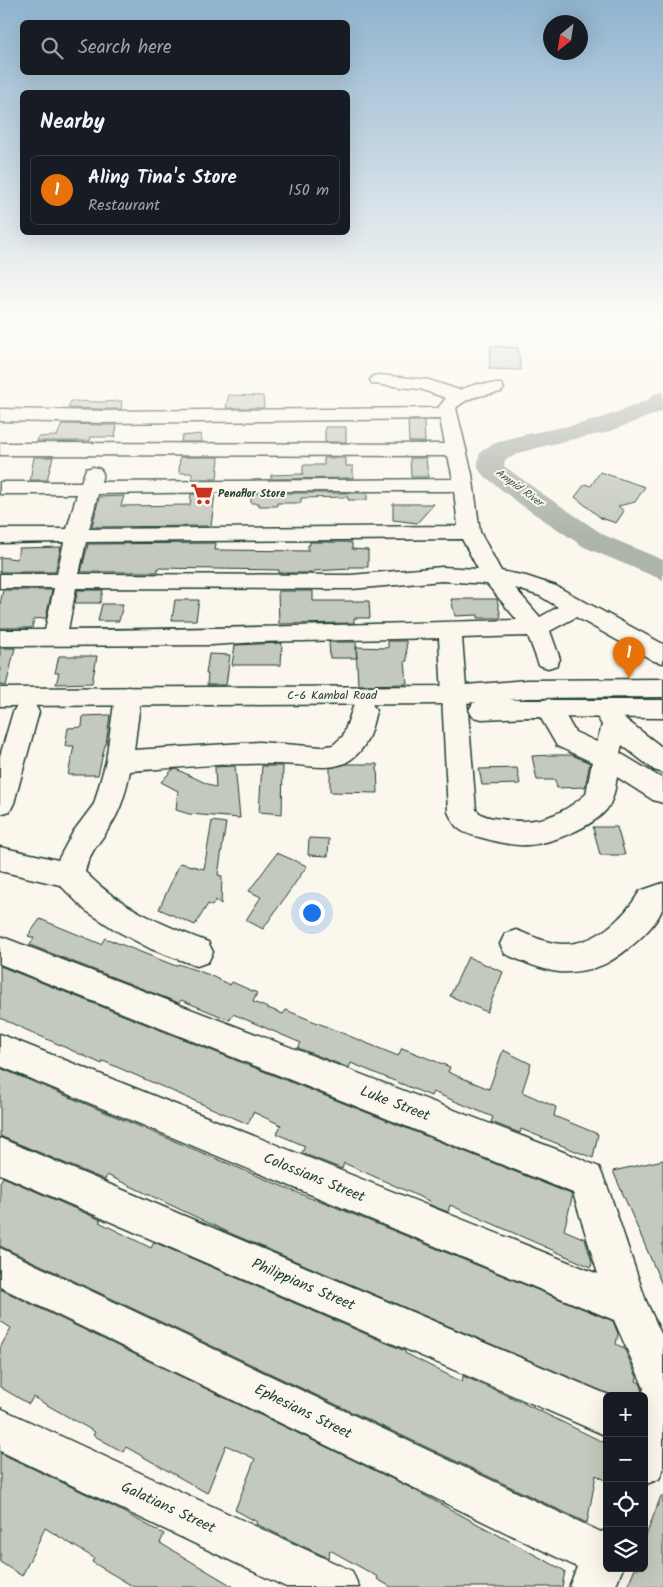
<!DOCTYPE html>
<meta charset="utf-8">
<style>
:root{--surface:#171b24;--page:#20242c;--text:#f1f3f6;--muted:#9ea1a6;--line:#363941;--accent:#8c9099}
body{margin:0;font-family:Kalam,sans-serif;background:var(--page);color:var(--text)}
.controls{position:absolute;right:15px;bottom:15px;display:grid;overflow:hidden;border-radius:8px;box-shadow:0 5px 20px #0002}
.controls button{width:45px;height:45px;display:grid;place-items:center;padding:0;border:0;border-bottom:1px solid var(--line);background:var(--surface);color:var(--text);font:25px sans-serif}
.compass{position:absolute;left:543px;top:15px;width:45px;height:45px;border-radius:50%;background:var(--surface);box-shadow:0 5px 20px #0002;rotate:210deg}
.you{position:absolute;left:311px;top:912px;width:18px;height:18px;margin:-12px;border:4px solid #fff;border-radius:50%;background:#1a73e8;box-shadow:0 0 0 8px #1a73e833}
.badge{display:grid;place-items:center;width:32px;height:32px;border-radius:50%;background:var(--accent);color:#fff;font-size:16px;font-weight:700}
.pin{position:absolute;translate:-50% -41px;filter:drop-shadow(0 1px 2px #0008)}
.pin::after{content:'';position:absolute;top:26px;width:18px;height:15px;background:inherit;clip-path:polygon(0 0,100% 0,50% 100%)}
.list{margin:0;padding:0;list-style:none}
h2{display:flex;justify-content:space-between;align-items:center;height:65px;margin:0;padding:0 20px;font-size:21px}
h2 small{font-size:16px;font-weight:400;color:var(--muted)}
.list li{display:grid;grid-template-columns:32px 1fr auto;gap:15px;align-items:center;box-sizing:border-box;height:70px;margin:0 10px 10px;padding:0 10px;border:1px solid var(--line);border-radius:8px}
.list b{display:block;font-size:19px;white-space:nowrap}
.list p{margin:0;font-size:16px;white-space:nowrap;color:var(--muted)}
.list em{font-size:16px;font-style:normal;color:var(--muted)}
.icon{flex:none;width:28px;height:28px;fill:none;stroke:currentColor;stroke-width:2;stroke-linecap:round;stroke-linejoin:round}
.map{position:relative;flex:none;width:663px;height:1587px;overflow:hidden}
.search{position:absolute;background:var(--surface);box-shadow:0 5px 20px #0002;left:20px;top:20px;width:330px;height:55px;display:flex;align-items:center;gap:12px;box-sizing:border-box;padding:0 18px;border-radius:8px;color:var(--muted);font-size:19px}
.panel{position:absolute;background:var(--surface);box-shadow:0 5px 20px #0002;left:20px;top:90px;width:330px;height:145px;border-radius:8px}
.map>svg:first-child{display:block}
</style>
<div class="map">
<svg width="663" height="1587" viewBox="0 0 663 1587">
<rect width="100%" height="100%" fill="#fbf7ec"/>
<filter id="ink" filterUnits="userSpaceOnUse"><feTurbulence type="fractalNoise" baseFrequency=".02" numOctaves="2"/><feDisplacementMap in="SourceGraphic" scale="10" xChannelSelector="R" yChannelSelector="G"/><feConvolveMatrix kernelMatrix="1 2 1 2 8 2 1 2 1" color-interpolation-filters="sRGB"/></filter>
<g filter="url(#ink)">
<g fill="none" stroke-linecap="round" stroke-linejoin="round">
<!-- river -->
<path fill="#adb4aa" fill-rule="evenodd" d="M663 392V411L605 433 564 441 522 452 505 460 504 466 537 490 604 535 663 560V580L584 547 517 502 482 474 478 468C478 462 478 454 483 450 505 434 564 429 591 421 610 416 629 407 648 400L654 394Z"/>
</g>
<!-- building -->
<path fill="#c4c9be" stroke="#1f3d34" d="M491 346 518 348 521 370 489 369Z
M229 395 263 396 264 408H226Z
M71 401 100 402 122 401 121 409H105L68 408Z
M408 421H424L425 442H409Z
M62 424 105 425H117L115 437H91L90 441H37L38 437 57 436Z
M325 427H346V442H325Z
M201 434 202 442H181L182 436Z
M34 457H53L47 480H30Z
M180 457H219L217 479H192V473H179Z
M324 458H346V466H353V478L271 479V475L303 474V465H324Z
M410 458H426L428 477H411Z
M600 472 645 487 635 502 618 506 624 511 616 523 601 518 575 497 585 484 591 486Z
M251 493H367V500H348V497L301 498V503H277V506H259V503H251Z
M191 494H215L211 526 92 527 99 497 124 496 121 506 190 505Z
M393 504H434L417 523 393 520Z
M310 542H346L352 543V549L368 550V567H349L350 569 313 571V573H279V570L158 568V572H81L88 544 216 543 215 550 308 551V545H310Z
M61 547 55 572H0V557L17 559 19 548Z
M3 590H52L46 618 34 619 32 628H0V604Z
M78 590H103L100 603H75Z
M278 591H313V601H369L370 618H354V623L279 624Z
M451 599H497L501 618H478V615L455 616Z
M175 600H199L196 620H172Z
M102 604H123L119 621H98Z
M388 641H406L407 661H405L407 684 358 685 356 647 388 648Z
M329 642H356L357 658H330Z
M282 643 281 665H232L235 645Z
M0 648H15L6 686 0 685Z
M209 654 230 655 226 685H207L208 674H206Z
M59 656H97L92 683 56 684 59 673H55Z
M110 715 106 744 105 745 98 775H68L74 746H65L68 728 82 727 83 716Z
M554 755H572L590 763 585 787 557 788 555 780H537L532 756Z
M347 764H377L378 793 330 792V768Z
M235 766 240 818 189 814 176 810 178 791 161 782 172 770 176 769 216 788 215 767Z
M262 766H283L282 814 259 812Z
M517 768 520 784 482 785 479 769Z
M212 821 226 823 218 875 222 876 221 904 216 900 212 906 208 904 195 925 159 909 180 863 204 869Z
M593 827H617L625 855H600Z
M309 838 329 839 328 856 308 855Z
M277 853 307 866 263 929 246 920 261 897 249 891Z
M40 919 101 944 105 938 176 966 178 964 207 974 230 985 232 982 257 993 253 1002 283 1014 286 1010 398 1056 402 1048 450 1067 448 1072 489 1089 503 1050 531 1064 522 1092 556 1107 554 1116 598 1134 593 1158 521 1129 520 1133 491 1122 493 1117 433 1092 431 1096 351 1063 349 1068 298 1048 301 1043 233 1014 230 1020 181 1000 179 1003 30 945 34 938 28 936Z
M468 957 503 972 487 1012 450 996Z
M0 966 571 1194 572 1198 564 1230 585 1239 592 1262 591 1267 450 1205 448 1212 428 1204 429 1201 344 1163 342 1169 302 1153 305 1146 277 1134 281 1125 253 1112 248 1124 103 1061 102 1064 0 1018Z
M0 1068 315 1200 316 1199 613 1321 618 1334 616 1344 624 1348 637 1377 636 1381 640 1383 642 1388 640 1396H613L232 1234 107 1175 105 1180 0 1136Z
M663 1160V1287L613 1171Z
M3 1177 101 1220 99 1222 151 1248 154 1242 405 1351V1353L462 1382 463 1376 511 1397 607 1444V1481L596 1475 587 1523 0 1246V1182Z
M0 1289 407 1486 565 1571 562 1587H391L377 1579 378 1577 330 1550 328 1558 256 1524 257 1522 235 1510 255 1459 226 1445 207 1493 126 1447 123 1452 93 1435 95 1432 33 1397 29 1404 0 1387V1348L11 1328 0 1321Z
M0 1453 114 1507 164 1534 160 1543 234 1587H134L92 1562 94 1558 45 1528 22 1576 0 1562Z
M661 1496H663V1587H627L635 1568H644V1541Z"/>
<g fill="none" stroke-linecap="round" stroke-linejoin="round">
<defs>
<path id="minor" d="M379 375 429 380 459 390 477 384H501L504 388 501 392C483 396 472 394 456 408L472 474 480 532 501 571 526 576 556 586 663 644V663L654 661 576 617 550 631 560 659 557 665 548 668 539 665 528 636 462 638 476 810C483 817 492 818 501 819 535 825 560 817 586 794L592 762 557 746 535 708 539 701 548 699 557 701 575 732 597 742 602 725 593 710 597 703 606 701 615 703 624 718 663 748V773L654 770 622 745 620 753 663 779V803L653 800 617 777C615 788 614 799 607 809 593 827 550 844 528 845 513 846 497 842 483 838 475 836 464 834 458 828 453 824 451 817 448 812L439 638 258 642 212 645 0 646V630H45L54 588H0V574H57L64 542 0 543V529H67L77 494H0V482H81L86 469 93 467 100 469 103 473 101 482 453 479 448 456 0 455V443L445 444 440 419 105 423 0 421V409L105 411 438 408 446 398 420 389 373 384 370 380 373 376ZM289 491H454L458 526 89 529 98 494ZM462 539 478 569 442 567 351 575 79 574 86 542ZM442 581 487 584 517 620C368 624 218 629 68 630L76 588 351 589ZM515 588 540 596 558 607 540 617Z
M128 687 137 690 141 696 134 750 259 742 321 747 333 745 343 736 354 704 363 702 372 704 376 711C371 731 368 748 350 760 336 770 314 767 298 765 242 761 186 767 130 771 126 790 122 808 111 825 100 843 90 850 85 872 119 907 163 925 208 942L213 952 208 962 197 966 151 949 117 931 85 910 60 885 0 871V847L58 860 73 832 94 804 106 761 115 696 119 690Z
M26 703 35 705 39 712 14 803 10 811 0 814V756L13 712 17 705Z
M663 883C663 890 663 899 663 906 659 926 623 955 605 964 593 970 572 973 559 972 541 970 522 961 505 954L500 944 505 934 516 930C530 935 545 943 561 944 596 945 623 919 640 891Z
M0 936 574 1156 599 1167 609 1191 646 1301 663 1338V1470L659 1479 644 1485V1396H642L644 1388 614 1320 0 1066V1034L598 1274 573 1193 0 964Z
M0 1138 611 1396H607V1436L0 1174Z
M0 1248 601 1532 607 1529V1568H623L615 1587H569L577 1567 0 1287Z
M0 1408 352 1571 359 1587H286L0 1451Z"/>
<path id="major" d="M663 679V697L527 698 509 700H663V718L528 717 482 719 473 717 469 710 473 703 477 702 453 704 0 706V688L453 686 527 680Z"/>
</defs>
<!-- minor casing -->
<use href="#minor" stroke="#1f3d34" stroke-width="3"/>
<!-- major casing -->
<use href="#major" stroke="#1f3d34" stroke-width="3"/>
<!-- minor -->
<use href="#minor" fill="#fbf7ec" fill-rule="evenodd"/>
<!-- major -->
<use href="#major" fill="#fbf7ec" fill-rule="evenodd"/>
</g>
</g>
<!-- sky -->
<linearGradient id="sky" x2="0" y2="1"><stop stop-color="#90b4cf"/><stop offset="0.59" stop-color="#fdfbf6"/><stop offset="1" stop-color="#fdfbf6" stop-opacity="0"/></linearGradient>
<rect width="663" height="538" fill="url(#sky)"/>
<!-- icons -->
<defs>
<symbol id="supermarket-bare" viewBox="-9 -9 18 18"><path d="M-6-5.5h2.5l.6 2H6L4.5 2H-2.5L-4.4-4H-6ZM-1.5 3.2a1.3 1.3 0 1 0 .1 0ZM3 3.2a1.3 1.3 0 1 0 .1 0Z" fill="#c8321e" stroke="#fbf7ec" stroke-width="2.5" paint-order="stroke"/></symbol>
</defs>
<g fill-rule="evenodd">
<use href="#supermarket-bare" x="186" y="478" width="32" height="32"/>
</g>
<g text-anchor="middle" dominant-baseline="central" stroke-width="4" stroke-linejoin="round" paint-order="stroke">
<!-- far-water labels -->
<g font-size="11" font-style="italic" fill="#425b52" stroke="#fbf7ec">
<text transform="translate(519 488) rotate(36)">Ampid River</text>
</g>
<!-- far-poi labels -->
<g font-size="11" font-weight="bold" fill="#1f3d34" stroke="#fbf7ec" text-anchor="start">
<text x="218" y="494">Penaflor Store</text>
</g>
<!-- street labels -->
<g font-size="12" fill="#1f3d34" stroke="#fbf7ec">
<text x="332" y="695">C-6 Kambal Road</text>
</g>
<!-- near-street labels -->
<g font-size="15" fill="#1f3d34" stroke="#fbf7ec">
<text transform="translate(395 1104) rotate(21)">Luke Street</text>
<text transform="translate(314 1178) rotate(22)">Colossians Street</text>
<text transform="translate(303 1285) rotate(23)">Philippians Street</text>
<text transform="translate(303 1412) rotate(26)">Ephesians Street</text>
<text transform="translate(168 1508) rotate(25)">Galatians Street</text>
</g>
</g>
</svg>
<div class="controls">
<button>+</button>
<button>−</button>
<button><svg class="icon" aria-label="locate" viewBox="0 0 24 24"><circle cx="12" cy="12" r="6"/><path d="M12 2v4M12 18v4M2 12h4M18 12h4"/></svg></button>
<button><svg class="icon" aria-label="layers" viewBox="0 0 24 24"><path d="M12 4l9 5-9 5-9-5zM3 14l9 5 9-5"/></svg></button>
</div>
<svg class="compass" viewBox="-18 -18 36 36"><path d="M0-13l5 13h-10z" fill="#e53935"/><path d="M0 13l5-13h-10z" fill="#9ea1a6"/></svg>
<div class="you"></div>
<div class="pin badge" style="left:629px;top:678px;background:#e8710a">1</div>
<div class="search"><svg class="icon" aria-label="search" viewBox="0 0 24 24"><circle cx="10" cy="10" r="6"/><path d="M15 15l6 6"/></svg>Search here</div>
<section class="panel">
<h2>Nearby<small></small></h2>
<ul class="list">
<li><span class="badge" style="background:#e8710a">1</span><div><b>Aling Tina's Store</b><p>Restaurant</p></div><em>150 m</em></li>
</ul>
</section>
</div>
